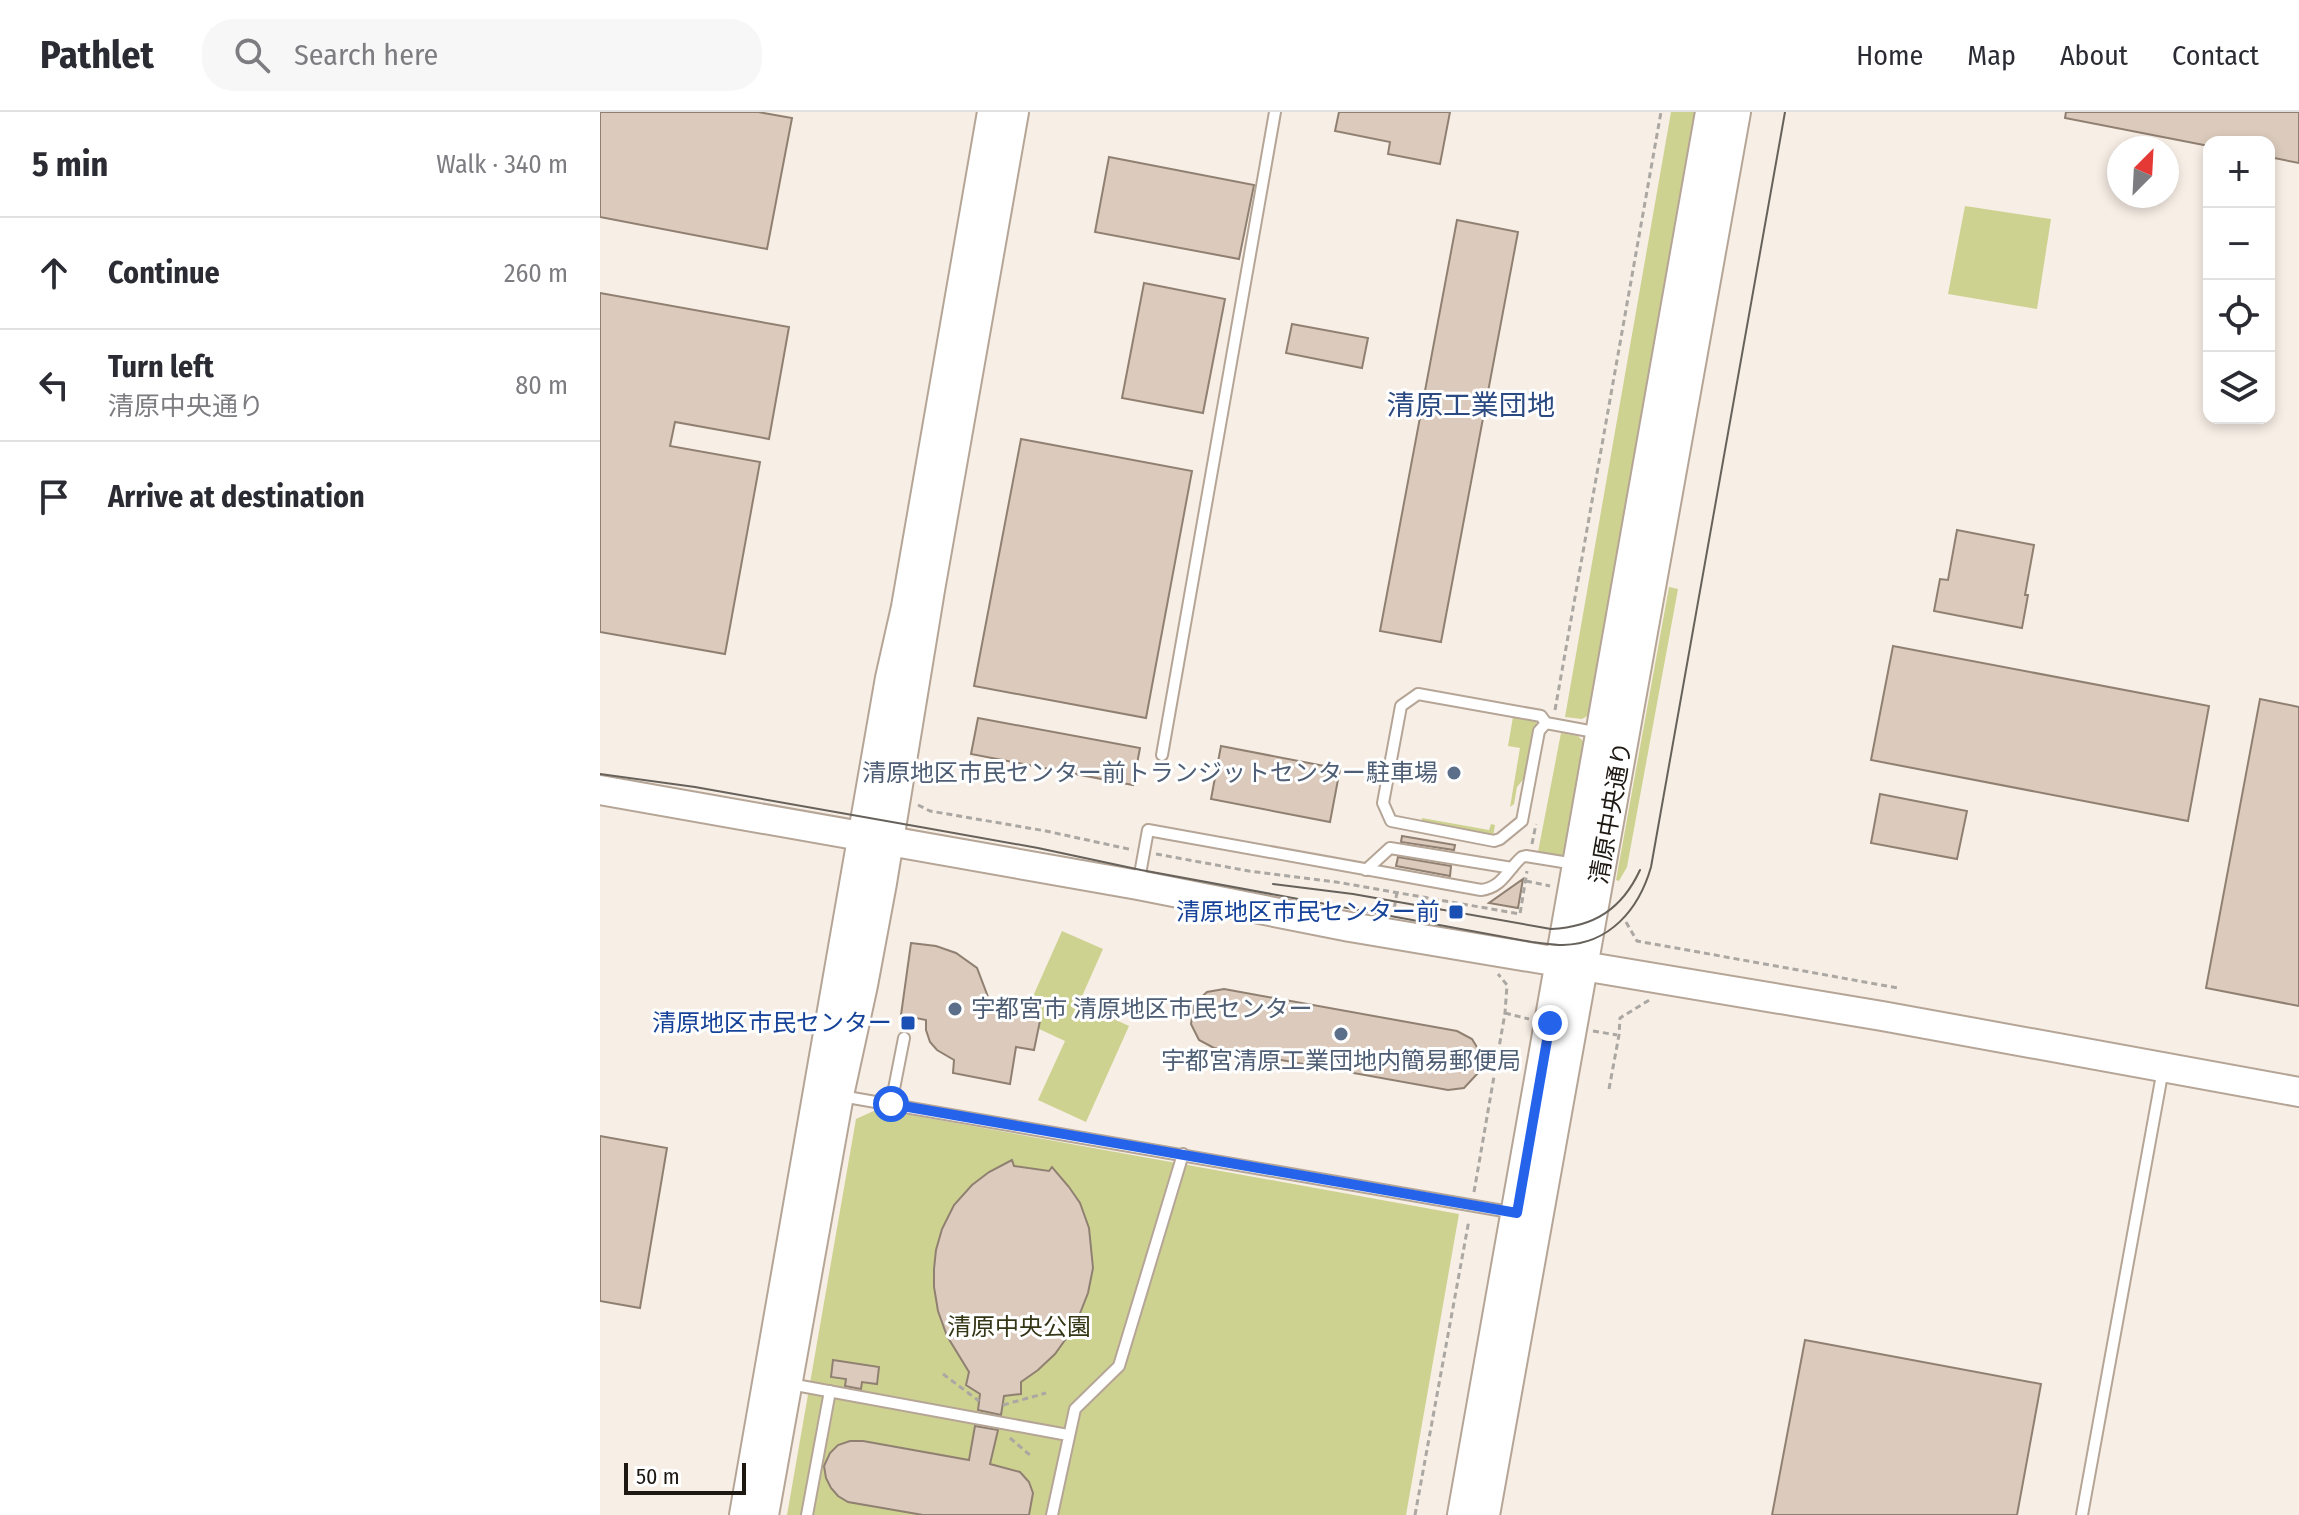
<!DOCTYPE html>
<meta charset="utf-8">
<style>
:root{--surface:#fff;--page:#f7f7f7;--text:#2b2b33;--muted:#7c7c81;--line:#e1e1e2}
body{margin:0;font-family:"Fira Sans Condensed","Noto Sans JP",sans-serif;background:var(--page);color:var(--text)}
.controls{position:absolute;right:24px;top:24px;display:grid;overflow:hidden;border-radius:16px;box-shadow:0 4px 12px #0003}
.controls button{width:72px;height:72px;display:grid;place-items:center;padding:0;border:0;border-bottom:2px solid var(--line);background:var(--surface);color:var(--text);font:40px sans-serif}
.compass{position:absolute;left:1507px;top:24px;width:72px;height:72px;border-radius:50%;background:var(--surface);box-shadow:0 4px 12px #0003;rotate:24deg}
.scale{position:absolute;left:24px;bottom:20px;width:122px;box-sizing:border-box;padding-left:8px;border:4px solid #1e1812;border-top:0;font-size:22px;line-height:28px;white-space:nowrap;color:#1e1812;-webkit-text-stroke:6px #fff;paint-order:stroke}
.stop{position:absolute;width:24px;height:24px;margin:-18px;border:6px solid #2563eb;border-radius:50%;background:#fff}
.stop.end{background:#2563eb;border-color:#fff;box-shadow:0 2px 8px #0008}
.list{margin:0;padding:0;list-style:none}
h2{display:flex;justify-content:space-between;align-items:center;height:104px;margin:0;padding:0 32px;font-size:34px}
h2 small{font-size:26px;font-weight:400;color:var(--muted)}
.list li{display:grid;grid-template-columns:52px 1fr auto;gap:24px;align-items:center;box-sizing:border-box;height:112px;padding:0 32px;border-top:2px solid var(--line)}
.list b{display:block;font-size:30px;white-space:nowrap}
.list p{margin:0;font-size:26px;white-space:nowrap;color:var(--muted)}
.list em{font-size:26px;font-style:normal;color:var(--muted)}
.icon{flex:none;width:44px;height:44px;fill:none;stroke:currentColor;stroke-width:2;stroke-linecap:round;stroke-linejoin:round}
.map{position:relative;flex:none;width:1699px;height:1403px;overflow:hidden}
header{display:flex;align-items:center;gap:48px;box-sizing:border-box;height:112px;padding:0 40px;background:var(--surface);border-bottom:2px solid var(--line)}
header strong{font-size:38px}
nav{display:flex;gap:44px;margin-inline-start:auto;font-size:28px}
.search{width:560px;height:72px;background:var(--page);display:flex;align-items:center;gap:20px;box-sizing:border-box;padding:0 28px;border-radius:32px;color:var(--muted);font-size:30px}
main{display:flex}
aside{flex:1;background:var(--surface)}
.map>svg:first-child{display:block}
</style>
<header>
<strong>Pathlet</strong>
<div class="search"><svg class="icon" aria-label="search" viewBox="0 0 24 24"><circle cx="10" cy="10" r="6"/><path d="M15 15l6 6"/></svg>Search here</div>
<nav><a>Home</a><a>Map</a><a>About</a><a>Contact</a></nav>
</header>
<main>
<aside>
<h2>5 min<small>Walk · 340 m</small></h2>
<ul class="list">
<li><svg class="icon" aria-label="ahead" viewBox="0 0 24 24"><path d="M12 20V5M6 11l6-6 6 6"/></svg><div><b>Continue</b></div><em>260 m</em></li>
<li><svg class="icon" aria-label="left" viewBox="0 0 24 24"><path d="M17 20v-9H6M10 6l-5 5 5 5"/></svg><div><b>Turn left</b><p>清原中央通り</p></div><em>80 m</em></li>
<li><svg class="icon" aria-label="arrive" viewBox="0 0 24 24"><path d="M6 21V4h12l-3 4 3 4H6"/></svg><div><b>Arrive at destination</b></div></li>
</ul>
</aside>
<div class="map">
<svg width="1699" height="1403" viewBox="0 0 1699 1403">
<rect width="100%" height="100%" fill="#fefbf8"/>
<!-- built -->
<path fill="#f7eee5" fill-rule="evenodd" d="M0 0H1699V1403H0ZM1609 30H1669V306H1609ZM1519 36H1567V84H1519Z"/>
<!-- green -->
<path fill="#ced290" d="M1071 0H1099L993 601 982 607 965 605Z
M1365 94 1451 107 1437 197 1348 182Z
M1069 475 1078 477 1027 755 1019 769 1016 768Z
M913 605 937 609 927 663 917 675 914 692 910 695 920 636 908 634Z
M961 621 978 624 988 634 968 746 938 740Z
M822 706 889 718 891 712 895 713 893 725 821 711Z
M462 819 503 837 479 891 529 914 486 1010 438 988 465 929 422 909Z
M278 997 859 1102 806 1403H187L256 1007Z"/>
<!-- building -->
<path fill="#dccbbc" stroke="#908072" stroke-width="2" d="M0 0H158L192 6 167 137 0 105Z
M739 0H850L840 52 788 42 790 30 735 19Z
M1466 0H1699V51L1669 45V30H1609V34L1465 6Z
M509 45 654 73 639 147 495 120Z
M857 108 918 120 841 530 780 519Z
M544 171 625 187 603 301 522 286Z
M0 181 189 215 169 327 75 310 70 334 160 350 125 542 0 520Z
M692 212 768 226 762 256 686 241Z
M421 327 592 359 546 606 374 574Z
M1357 418 1434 433 1425 483H1428L1422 516 1334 499 1340 467 1348 468Z
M1293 534 1609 594 1588 709 1271 648Z
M1660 587 1699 595V894L1606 876Z
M378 606 540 636 533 673 371 642Z
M621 634 740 657 730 710 611 687Z
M1280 682 1367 699 1357 747 1271 731Z
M802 724 855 733 854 738 801 730Z
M798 745 851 754 850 764 796 754Z
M923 767 918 796 889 791Z
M311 831 336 834 356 841 377 856 390 890 440 909 434 938 416 935 410 972 353 961 354 948 337 938 330 930 326 918V908L301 903Z
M624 877 857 919 872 927 881 942 878 961 864 976 848 978 614 936 599 928 591 912 594 892 607 880Z
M0 1024 67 1036 40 1196 0 1189Z
M412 1048 414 1054 449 1059 452 1055 469 1075 480 1091 489 1116 493 1156 488 1181 475 1214 455 1242 438 1258 421 1270V1282L404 1284 401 1303 378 1298 380 1282 366 1273 369 1260 347 1224 338 1199 334 1175V1157L336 1138 342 1117 354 1093 372 1073 389 1060Z
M1205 1228 1441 1272 1417 1403H1172Z
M233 1248 279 1255 277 1272 262 1270 261 1277 245 1274 246 1267 231 1265Z
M375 1314 398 1318 390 1352 420 1360 429 1370 433 1381 429 1403H323L248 1390 238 1384 231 1376 226 1366 224 1354 230 1341 238 1333 250 1329H263L369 1348Z"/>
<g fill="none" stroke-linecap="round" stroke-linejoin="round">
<defs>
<path id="lane" d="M946 611 939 619 922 709 900 727 894 729 791 709 783 691 801 594 818 582 941 604 946 611 1000 621
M562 643 675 0
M766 758 790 736 912 756
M538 773 548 718 881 778C903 775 907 758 922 745L926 744 975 752
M241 984 915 1101
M291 992 304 926
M190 1272 468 1323
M207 1403 230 1279
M452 1403 475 1297 519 1254 583 1042
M1482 1403 1563 957"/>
<path id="secondary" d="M0 678 538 773 750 815 1282 904 1699 980
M144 1403 290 566 306 495 392 0
M164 1403 239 983 263 873 282 771 330 478 414 0
M862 1403 1110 0
M885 1403 1136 0"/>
</defs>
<!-- lane casing -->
<use href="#lane" stroke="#b5a596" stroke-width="14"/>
<!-- secondary casing -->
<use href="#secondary" stroke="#b5a596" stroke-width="32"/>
<!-- path -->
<path stroke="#aba7a3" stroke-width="3" stroke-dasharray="6 4" stroke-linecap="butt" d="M955 598 1061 0
M318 693 330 699 446 719 533 738
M932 732 936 712
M556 742 649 759 736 770 920 802 927 759
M926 769 950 774
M797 780 794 798 820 802
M1026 810 1037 829 1298 876
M905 901 929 907
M993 919 1017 923
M1009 977 1019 923 1020 906 1051 887
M874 1080 905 901 907 873 898 862
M343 1262 379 1289
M403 1293 446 1281
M410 1326 431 1344
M815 1403 869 1108"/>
<!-- lane -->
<use href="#lane" stroke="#fff" stroke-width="10"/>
<!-- secondary -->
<use href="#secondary" stroke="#fff" stroke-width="28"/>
<!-- tram -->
<path stroke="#66615b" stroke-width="2" d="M0 662 95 675 326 716 438 736 541 758 932 830C942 831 953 833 963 833 1010 832 1039 797 1051 755L1185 0
M673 772 753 782 951 817C994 815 1022 797 1040 758"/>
</g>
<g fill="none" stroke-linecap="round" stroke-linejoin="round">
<!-- route -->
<path stroke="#2563eb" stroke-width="10" d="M291 992 917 1101 950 911"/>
</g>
<!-- markers -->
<g fill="#5c6f8a" stroke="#fff" stroke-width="3">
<circle cx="854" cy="661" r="8"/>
<circle cx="355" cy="897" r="8"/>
<circle cx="741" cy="922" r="8"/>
</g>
<g fill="#1a4fb4" stroke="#fff" stroke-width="3">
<rect x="848" y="792" width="16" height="16" rx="4"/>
<rect x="300" y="903" width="16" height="16" rx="4"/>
</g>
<g text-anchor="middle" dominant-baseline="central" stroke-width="6" stroke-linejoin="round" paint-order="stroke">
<!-- service labels -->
<g font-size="24" fill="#4e5e75" stroke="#fff" text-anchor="end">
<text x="838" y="661">清原地区市民センター前トランジットセンター駐車場</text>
<text x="371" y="897" text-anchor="start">宇都宮市 清原地区市民センター</text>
<text x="741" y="949" text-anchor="middle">宇都宮清原工業団地内簡易郵便局</text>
</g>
<!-- street labels -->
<g font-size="24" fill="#1e1812" stroke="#fff">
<text transform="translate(1011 701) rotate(-80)">清原中央通り</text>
</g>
<!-- transit labels -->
<g font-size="24" fill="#164399" stroke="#fff" text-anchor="end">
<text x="840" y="800">清原地区市民センター前</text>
<text x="292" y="911">清原地区市民センター</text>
</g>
<!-- park labels -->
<g font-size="24" fill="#353616" stroke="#fff">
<text x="419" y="1215">清原中央公園</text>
</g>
<!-- quarter labels -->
<g font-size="28" fill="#2c4a82" stroke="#fff">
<text x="871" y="293">清原工業団地</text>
</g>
</g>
</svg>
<div class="controls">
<button>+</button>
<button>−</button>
<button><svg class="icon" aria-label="locate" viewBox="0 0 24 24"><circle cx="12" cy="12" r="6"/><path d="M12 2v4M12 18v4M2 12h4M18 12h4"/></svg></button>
<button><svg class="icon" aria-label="layers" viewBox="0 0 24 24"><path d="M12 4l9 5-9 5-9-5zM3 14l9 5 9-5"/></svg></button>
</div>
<svg class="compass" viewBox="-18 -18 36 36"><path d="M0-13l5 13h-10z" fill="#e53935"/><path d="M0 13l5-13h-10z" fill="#7c7c81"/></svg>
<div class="scale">50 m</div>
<div class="stop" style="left:291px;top:992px"></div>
<div class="stop end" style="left:950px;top:911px"></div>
</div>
</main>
